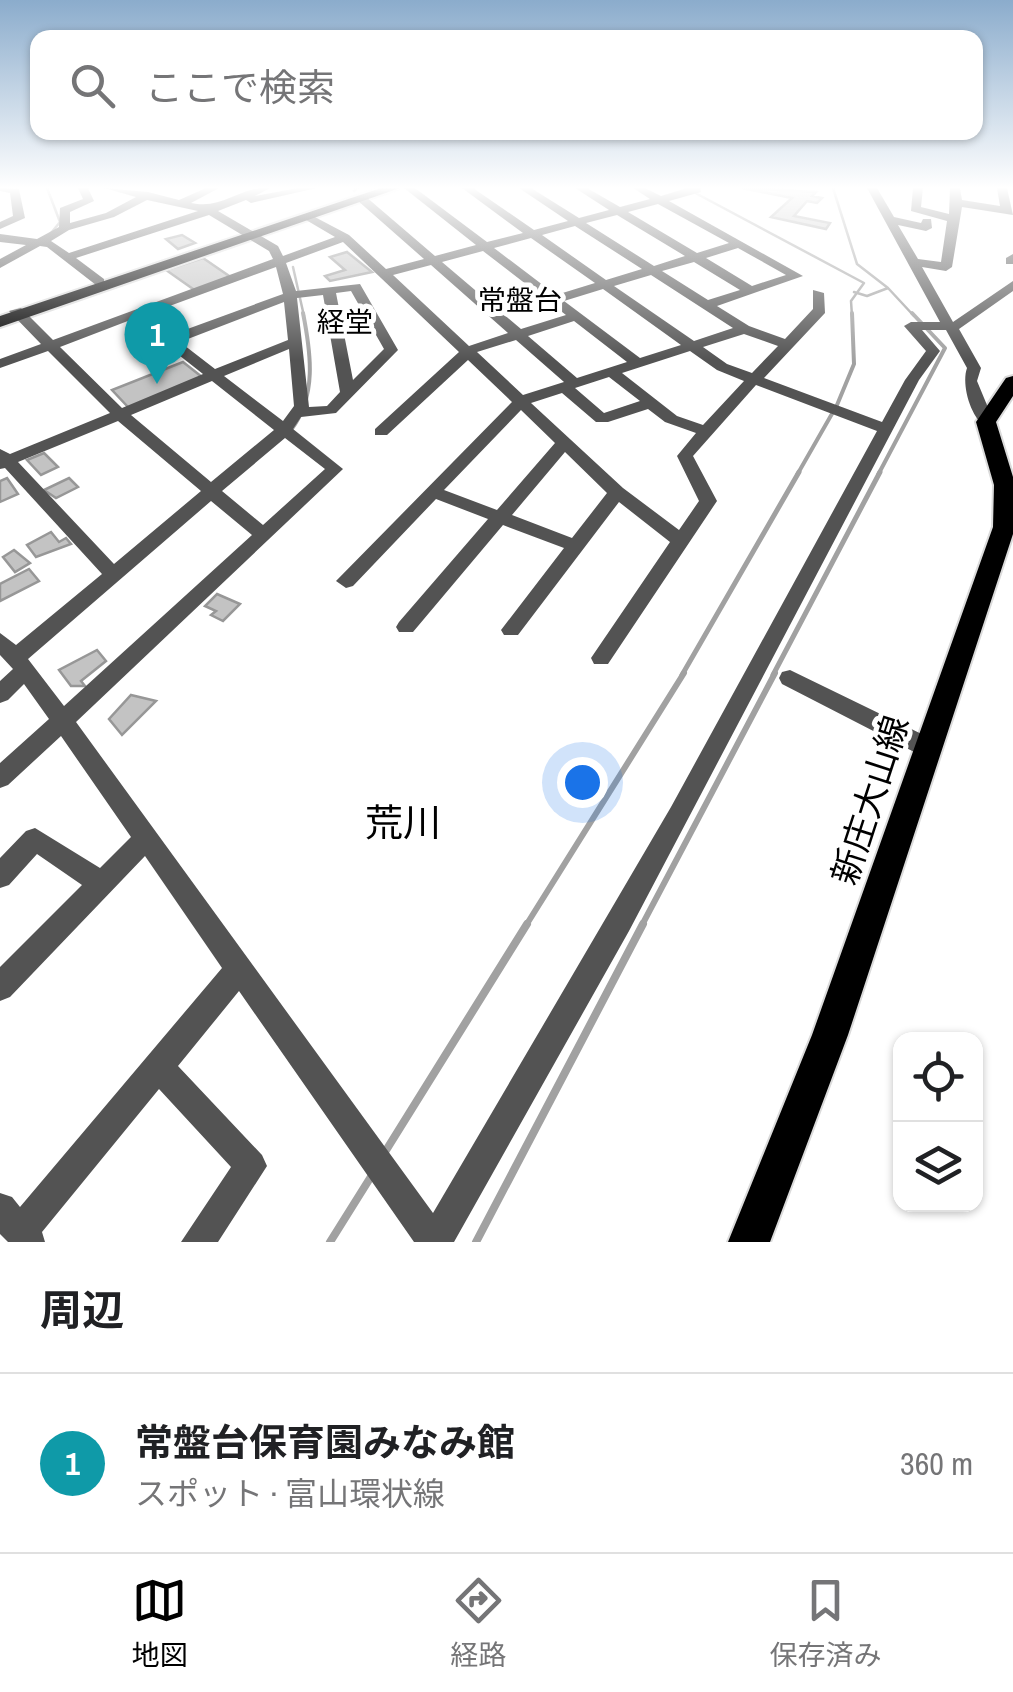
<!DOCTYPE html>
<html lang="ja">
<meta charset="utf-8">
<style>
:root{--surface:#fff;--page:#f6f6f6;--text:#202124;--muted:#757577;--line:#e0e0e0;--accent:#000}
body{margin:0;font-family:"Archivo Narrow","Noto Sans JP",sans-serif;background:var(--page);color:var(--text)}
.controls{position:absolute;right:30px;bottom:30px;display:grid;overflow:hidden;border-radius:20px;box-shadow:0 2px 8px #0004}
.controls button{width:90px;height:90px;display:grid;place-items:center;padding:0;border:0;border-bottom:2px solid var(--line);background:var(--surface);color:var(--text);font:50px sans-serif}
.you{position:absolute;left:582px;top:782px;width:35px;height:35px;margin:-25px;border:8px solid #fff;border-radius:50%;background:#1a73e8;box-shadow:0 0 0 15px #1a73e833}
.badge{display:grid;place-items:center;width:65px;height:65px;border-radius:50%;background:var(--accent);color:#fff;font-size:32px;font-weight:700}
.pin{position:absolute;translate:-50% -82px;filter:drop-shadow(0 2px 5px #0008)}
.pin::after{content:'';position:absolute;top:52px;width:35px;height:30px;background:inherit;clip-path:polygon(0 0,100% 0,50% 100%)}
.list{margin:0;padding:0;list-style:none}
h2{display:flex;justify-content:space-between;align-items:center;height:130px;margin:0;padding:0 40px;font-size:42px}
h2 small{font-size:32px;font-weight:400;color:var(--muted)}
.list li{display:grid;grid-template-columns:65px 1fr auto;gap:30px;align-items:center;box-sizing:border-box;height:180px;padding:0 40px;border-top:2px solid var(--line)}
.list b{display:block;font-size:38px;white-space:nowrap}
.list p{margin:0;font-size:32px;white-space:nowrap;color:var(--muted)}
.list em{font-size:32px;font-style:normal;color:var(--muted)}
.icon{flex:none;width:55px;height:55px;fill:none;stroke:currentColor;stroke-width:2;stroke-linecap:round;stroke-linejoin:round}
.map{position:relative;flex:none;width:1013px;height:1242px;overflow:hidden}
.search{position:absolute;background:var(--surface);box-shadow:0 2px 8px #0004;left:30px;right:30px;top:30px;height:110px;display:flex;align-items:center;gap:25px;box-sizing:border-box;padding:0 35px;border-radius:20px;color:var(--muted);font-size:38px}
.sheet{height:310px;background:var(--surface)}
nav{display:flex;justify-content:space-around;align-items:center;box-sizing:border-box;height:140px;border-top:2px solid var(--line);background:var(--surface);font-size:28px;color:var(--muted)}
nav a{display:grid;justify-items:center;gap:5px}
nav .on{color:var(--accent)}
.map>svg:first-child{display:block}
</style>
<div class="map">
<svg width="1013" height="1242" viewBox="0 0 1013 1242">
<rect width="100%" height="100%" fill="#fff"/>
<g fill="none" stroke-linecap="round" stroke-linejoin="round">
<!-- stream-far4 -->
<path stroke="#a1a1a1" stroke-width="2.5" d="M47 188 60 222 51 233
M686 188 864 283 851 301 852 316
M833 188 857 264 888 288 867 296 854 292
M354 191 357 188
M293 267 304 316
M888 288 914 316"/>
<!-- stream-far3 -->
<path stroke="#a1a1a1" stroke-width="4" d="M291 430C317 396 311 353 303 313
M797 475 837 405 854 364 852 313
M878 475 945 348 912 313"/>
<!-- stream-far2 -->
<path stroke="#a1a1a1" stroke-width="5" d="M682 675 799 472
M773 675 880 472"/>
<!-- stream-far1 -->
<path stroke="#a1a1a1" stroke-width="6" d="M525 927 684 673
M641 927 775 673"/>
<!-- stream -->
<path stroke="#a1a1a1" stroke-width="8" d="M385 1152 527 924
M330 1242 372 1175
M476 1242 643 924"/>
</g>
<!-- building -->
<path fill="#c3c3c3" stroke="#979797" stroke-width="2.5" d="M742 188 816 192 812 196 822 198 817 203 807 201 794 216 830 223 826 229 771 217 792 198Z
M182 235 195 243 178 249 166 239Z
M347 252 372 272 330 281 325 276 345 270 330 257Z
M203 258 232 278 196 291 166 270Z
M183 362 202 377 129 408 112 390Z
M44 453 58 467 41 475 27 460Z
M7 478 18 494 0 502V481Z
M69 478 78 487 56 498 44 490Z
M51 532 59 542 66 538 71 544 36 557 27 545Z
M14 550 30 563 15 572 3 557Z
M29 569 39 581 0 601V584Z
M217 594 240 604 223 621 211 615 216 611 205 606Z
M97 650 106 661 81 681 85 686H71L59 670Z
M131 695 156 701 122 735 109 719Z"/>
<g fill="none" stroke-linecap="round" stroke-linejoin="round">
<defs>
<path id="major" d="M381 188H400L0 327V316Z
M1013 376V396L996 422 1013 477V534L848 1035 770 1242H728L812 1035 993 527 994 485 976 422 1006 378Z"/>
</defs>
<!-- major casing -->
<use href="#major" stroke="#dbdbdb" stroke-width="4"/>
<!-- minor -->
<path fill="#535353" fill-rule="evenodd" d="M0 188 19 189 25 218 0 229V222L13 216 10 193 0 191Z
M78 188H88L94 201 70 212V223L106 213 136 197 104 188 148 192 179 200 206 188H219L191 203C224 210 239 186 270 188L255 196 298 188H317L251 203 246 200 218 211 278 246 283 256 335 237 301 217 311 215 349 235 386 269 424 259 357 200V196H365L435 256 476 245 404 188H415L487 242 523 233 462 188H473L534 230 568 221 519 188H531L579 218 609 210 575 188H587L620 207 650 199 633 188H645L661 196 687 188H700L701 192 669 201 803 276 717 306 749 326 785 339 813 309V290L824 293 825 313 764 378 882 422 905 380 926 351 904 326 911 322H940L867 188H877L894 217 921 223 923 219H931L932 228 926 231 898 225 918 259 941 262 947 221 911 211 913 188H923L921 207 949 214 950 188H960L962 200 1000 206 997 188H1007L1013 215 962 207 952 267 946 271 922 267 953 322 1013 281V291L959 329 981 368 977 381 994 422 986 427C971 418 961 385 967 368L946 330H922L940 351 919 380 629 931 454 1242H414L239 991 178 1066 262 1155 267 1166 218 1242H181L231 1167 159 1089 42 1232 45 1242H8L0 1234V1193L12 1197 20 1207 222 968 145 856 10 997 0 1001V967L82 885 37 854 9 885 0 888V858L26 831 35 828 100 868 131 837 61 736 8 785 0 788V763L49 719 24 684 8 700 0 703V681L13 669 0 655V633L16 645 102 574 5 468 0 469V449L10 454 110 413 48 351 0 368V359L41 344 9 311 21 308 53 340 273 259 269 251 209 215 76 258 104 279V285H96L47 247 40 246 0 268V259L26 245 0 242V234L37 239 59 227 60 208 83 199ZM147 200 198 211 69 253 51 241 69 230 114 217ZM658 204 729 243 697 253 628 212ZM617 215 685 256 654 266 586 223ZM575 226 642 269 606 280 542 235ZM531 238 595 283 556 295 494 248ZM343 242 459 352 375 429V435H387L468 360 512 402 336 581 346 588 353 586 436 499 488 519 399 622 396 627 399 632H413L503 525 564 548 501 630 504 635H518L619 502 670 542 591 658 594 664H608L717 501 693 456 756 385 877 431 671 807 433 1213 76 722 343 469 293 429 301 417 336 413 398 350 360 284 296 291 286 263ZM738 248 786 275 752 286 706 258ZM483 251 566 315 521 329 442 262ZM694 262 740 290 708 300 662 271ZM431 265 508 333 469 346 393 275ZM276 267 283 294 171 335 145 315ZM651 275 733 328 694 341 614 286ZM603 289 681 345 640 358 564 301ZM351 291 384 349 353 380 336 293ZM323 295 340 392 327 406 309 407 297 298ZM284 302 288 340 215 369 180 342ZM133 319 203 374 122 408 60 347ZM574 321 627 362 577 378 528 336ZM744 334 778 346 752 373 727 364 703 347ZM516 340 564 382 523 395 477 352ZM289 349 294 406 283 421 224 376ZM690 351 717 370 744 381 703 425 677 416 622 373ZM609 377 640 401 604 413 575 388ZM212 381 274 430 211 482 131 415ZM562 393 596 422H608L648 409 665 422 696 433 677 456 699 501 679 530 623 488 531 403ZM521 410 555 443 497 510 444 490ZM118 421 201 491 114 564 18 462ZM285 438 325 469 263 525 222 491ZM565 452 607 493 572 538 512 515ZM211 501 252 535 64 706 28 659Z
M1013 254V264H1006V258Z
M790 670 936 741 939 748 936 755 928 758 920 755 782 684 779 678 782 672Z"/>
<!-- major -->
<use href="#major" fill="#000" fill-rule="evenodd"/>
</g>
<!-- sky -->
<linearGradient id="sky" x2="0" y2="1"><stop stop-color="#8baccc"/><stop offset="0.52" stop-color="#fff"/><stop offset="1" stop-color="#fff" stop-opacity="0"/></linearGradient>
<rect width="1013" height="361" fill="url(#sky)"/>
<g text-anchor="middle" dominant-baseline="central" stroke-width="10" stroke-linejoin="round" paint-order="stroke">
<!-- far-neighbourhood labels -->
<g font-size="28" fill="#000" stroke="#fff">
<text x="520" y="300">常盤台</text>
<text x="345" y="322">経堂</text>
</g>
<!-- near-street labels -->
<g font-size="35" fill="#000" stroke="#fff">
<text transform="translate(870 800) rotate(-72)">新庄大山線</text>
</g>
<!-- near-neighbourhood labels -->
<g font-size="38" fill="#000" stroke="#fff">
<text x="403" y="822">荒川</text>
</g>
</g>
</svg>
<div class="controls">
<button><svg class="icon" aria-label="locate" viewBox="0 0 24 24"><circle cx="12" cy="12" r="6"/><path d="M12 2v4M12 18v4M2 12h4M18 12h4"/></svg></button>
<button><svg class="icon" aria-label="layers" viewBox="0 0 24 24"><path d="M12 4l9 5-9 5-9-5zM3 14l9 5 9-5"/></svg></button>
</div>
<div class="you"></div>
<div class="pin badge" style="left:157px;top:384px;background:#0f9aa8">1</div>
<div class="search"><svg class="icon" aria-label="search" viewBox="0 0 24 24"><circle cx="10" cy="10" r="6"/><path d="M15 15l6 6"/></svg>ここで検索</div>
</div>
<section class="sheet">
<h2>周辺<small></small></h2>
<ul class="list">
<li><span class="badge" style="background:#0f9aa8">1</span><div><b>常盤台保育園みなみ館</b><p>スポット · 富山環状線</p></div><em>360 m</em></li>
</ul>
</section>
<nav>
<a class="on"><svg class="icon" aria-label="map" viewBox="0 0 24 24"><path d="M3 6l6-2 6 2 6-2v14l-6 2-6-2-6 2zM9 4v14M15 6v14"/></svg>地図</a>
<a><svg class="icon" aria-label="directions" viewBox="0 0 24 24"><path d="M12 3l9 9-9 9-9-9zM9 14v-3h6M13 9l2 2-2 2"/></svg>経路</a>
<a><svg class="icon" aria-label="saved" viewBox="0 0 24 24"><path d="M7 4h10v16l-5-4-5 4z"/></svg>保存済み</a>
</nav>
